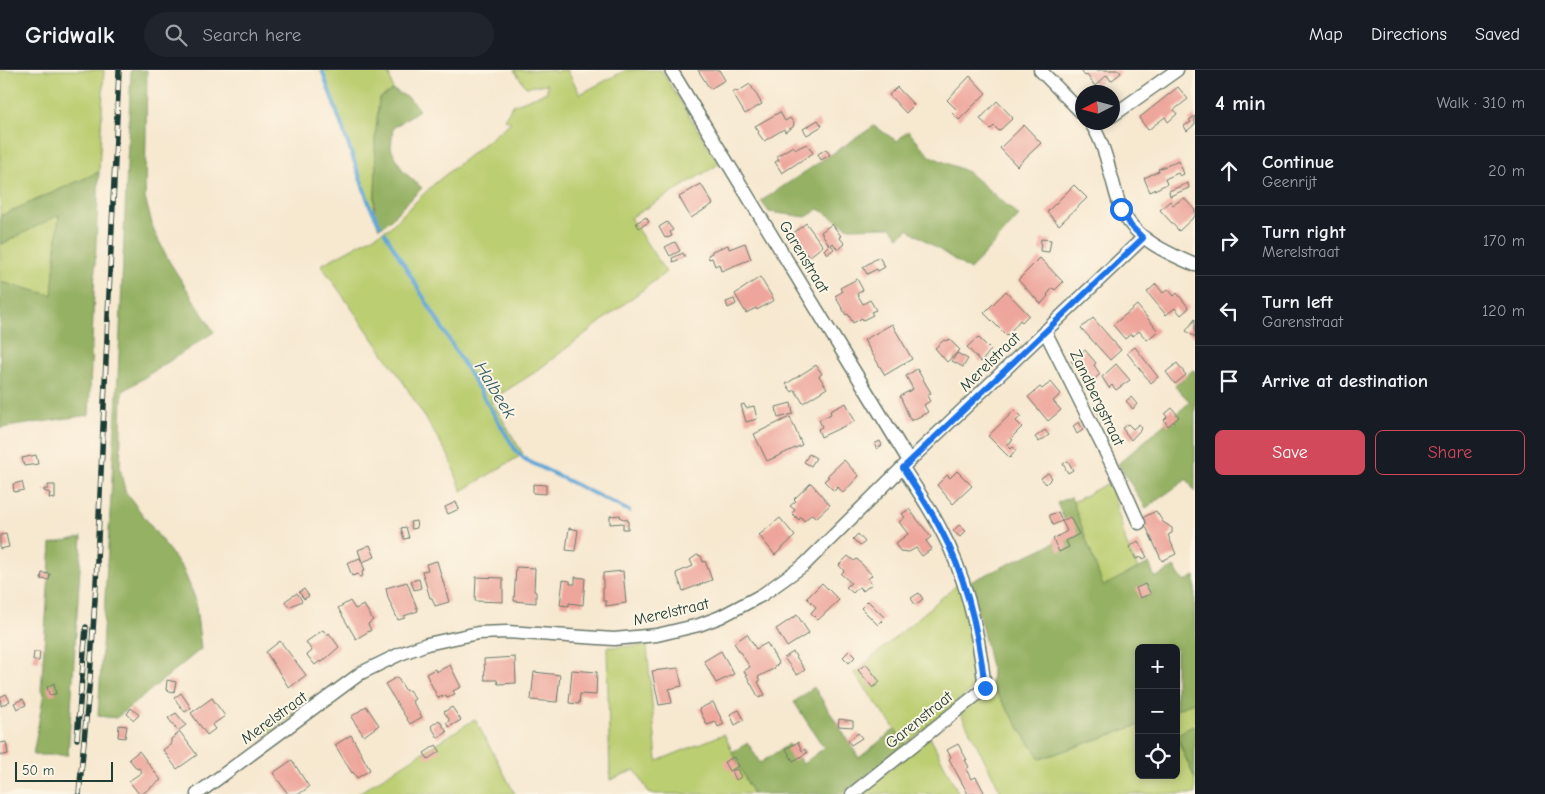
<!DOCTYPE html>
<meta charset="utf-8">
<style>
:root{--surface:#171b24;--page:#20242c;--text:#f1f3f6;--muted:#9ea1a6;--line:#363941;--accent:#d1495b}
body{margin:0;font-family:"Comic Neue",sans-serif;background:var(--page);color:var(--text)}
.controls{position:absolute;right:15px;bottom:15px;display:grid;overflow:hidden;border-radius:8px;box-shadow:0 2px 8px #0003}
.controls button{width:45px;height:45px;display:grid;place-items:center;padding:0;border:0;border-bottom:1px solid var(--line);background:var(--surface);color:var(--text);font:25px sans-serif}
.compass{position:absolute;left:1075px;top:15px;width:45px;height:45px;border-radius:50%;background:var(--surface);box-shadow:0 2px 8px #0003;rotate:264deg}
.scale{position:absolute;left:15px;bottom:12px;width:98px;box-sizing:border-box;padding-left:5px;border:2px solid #1f3d34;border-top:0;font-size:14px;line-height:18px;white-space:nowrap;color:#1f3d34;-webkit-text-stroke:4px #fcf5e5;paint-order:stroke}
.stop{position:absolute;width:15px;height:15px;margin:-11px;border:4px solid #1a73e8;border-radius:50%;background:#fff}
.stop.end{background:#1a73e8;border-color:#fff;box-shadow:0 1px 5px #0008}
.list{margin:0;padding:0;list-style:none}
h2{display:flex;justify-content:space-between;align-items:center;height:65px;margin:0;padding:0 20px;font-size:21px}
h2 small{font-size:16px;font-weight:400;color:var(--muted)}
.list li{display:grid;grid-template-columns:32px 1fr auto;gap:15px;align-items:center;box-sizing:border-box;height:70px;padding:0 20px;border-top:1px solid var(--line)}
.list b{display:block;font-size:19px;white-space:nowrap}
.list p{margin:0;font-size:16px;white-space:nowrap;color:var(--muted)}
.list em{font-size:16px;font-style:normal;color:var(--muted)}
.actions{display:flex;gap:10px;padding:15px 20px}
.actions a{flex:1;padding:11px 0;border:1px solid var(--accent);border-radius:8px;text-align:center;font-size:18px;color:var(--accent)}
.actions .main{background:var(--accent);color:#fff}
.icon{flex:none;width:28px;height:28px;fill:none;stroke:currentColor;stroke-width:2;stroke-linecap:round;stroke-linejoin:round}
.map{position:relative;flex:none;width:1195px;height:724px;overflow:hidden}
header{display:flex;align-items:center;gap:30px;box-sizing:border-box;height:70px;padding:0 25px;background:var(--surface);border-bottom:1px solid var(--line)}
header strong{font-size:24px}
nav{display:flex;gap:28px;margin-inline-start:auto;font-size:18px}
.search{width:350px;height:45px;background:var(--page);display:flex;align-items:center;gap:12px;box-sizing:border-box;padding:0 18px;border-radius:28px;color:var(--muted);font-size:19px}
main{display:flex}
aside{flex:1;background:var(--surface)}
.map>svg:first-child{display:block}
</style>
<header>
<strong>Gridwalk</strong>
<div class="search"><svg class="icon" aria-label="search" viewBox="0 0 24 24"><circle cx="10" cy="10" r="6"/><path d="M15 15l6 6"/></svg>Search here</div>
<nav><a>Map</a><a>Directions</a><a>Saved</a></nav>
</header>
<main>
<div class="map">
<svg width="1195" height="724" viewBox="0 0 1195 724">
<rect width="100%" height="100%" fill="#fcf5e5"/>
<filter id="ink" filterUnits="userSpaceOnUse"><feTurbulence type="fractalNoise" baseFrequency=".02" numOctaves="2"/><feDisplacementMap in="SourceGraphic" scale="10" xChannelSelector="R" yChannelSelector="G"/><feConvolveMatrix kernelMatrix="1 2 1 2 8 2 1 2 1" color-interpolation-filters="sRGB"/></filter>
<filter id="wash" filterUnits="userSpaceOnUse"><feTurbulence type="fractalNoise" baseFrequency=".0096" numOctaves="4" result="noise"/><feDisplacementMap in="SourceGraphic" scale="20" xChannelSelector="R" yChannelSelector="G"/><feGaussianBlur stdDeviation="1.12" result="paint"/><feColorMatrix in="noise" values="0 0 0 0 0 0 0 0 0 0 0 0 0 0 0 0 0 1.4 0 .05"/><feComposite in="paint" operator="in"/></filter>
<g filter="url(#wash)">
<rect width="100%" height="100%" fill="#f7e8d0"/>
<!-- green -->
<path fill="#bcce72" stroke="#6e8653" d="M0 0H104L99 102 0 146Z
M322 0H388L393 20 379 29 375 71 376 99 374 146Z
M514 0H554L555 3 559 0H567L580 24 626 0H661L719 94 630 148 666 202 534 303 491 330 523 384 462 421 448 385 400 307 321 195 389 158 435 113 511 52 504 49 513 35 547 22V14L526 17Z
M59 144 52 226 0 212V175Z
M1110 412 1127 476 1138 498 1103 517 1073 432Z
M959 513 980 600 975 617 906 674 854 603Z
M647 576 657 691 724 664 753 724H650L635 700 610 710 607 577Z
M991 615 1040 689 1139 655V705H1176V667L1195 709V724H1002L961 644Z
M1195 631V655L1176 665V640Z
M297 642 265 666 259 658 276 643Z
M475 649 515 724H357Z
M930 667 959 724H859Z"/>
<!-- forest -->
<path fill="#95b164" stroke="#5a774c" d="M131 0H147L145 128 154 161 169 191 214 262 122 322 120 398 125 421 183 499 195 528 201 579 116 648 98 646 118 307Z
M393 20 409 28 419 40 393 58 391 78 403 101 422 118 386 154 379 158 374 146 376 99 375 71 379 29Z
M874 56 897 71 908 61 930 86 968 102 1019 146 970 200 908 159 899 167 891 157 849 158 819 139 806 147 769 142 761 131Z
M99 102 89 345 0 358V212L52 225 59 145 0 175V146Z
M1193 300 1195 301V422L1187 409 1146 438 1118 394 1190 332 1175 316Z
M1071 427 1103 516 1149 493 1155 508 1174 497 1184 512 1195 506V631L1176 640V578H1139V655L1040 689 991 615 992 601 981 553 968 513 1071 465 1057 433Z
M82 467 68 685H33L44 622 41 621 51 474Z
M814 617 859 688 895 659 906 674 843 724H753L732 682 748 673 760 693 789 674 803 694 824 678 794 632Z
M1195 655V709L1176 665Z"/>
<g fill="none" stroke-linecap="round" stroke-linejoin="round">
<!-- stream -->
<path stroke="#5ea6d5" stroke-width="4" d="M322 0 370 136 380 155
M385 163 516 381 526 390 629 441"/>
</g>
<g id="blocks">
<!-- building -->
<path fill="#eea69c" d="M698 0H719L725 10 710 19Z
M1083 0H1119L1121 3 1111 11 1107 5 1095 16 1087 5 1085 6 1081 1Z
M970 6 986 23 959 50 952 43 956 39 947 30Z
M750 14 762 34 745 44 732 22 736 20 737 22Z
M897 17 914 35 906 43 889 25Z
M1178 17 1188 29 1174 40 1177 44 1168 52 1165 47 1148 60 1139 48Z
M997 31 1013 48 999 61 994 56 991 59 980 49Z
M780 42 785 51 790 48 794 53 793 57 785 62 784 59 764 71 758 63 759 62 755 56Z
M1195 46V54L1187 61 1184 56 1191 52 1189 50Z
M818 50 822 56 807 65 803 59Z
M1024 55 1041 73 1017 96 1000 78Z
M807 74 813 83 782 103 775 92 779 90 777 86 793 76 796 79Z
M826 79 830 85 821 90 818 84Z
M1179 91 1184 104 1180 106 1178 103 1165 109 1167 114 1150 122 1144 108 1159 101 1158 99Z
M1188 113 1189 118 1170 126 1169 121Z
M701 114 713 134 691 148 679 127Z
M1074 115 1087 128 1059 155 1047 142Z
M1184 128 1195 140V146L1179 161 1160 140 1170 131 1173 135Z
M646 147 649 152 639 158 636 153Z
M667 152 673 160 670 162 672 166 667 168V167L665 168 659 157Z
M806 153 823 176 809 187 791 165Z
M832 154 841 166 839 167 845 174 838 180 833 173 831 175 834 179 828 184 824 180 829 175 821 162Z
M1041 169 1051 170 1049 182 1040 181Z
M675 172 680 181 670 186 665 177Z
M745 173 751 189 721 201 719 194 715 196 712 188 709 189 708 185 712 183V181L728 175 729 179Z
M683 183 685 187 673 192 672 188Z
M879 187 885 197 878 201 877 199 867 204 863 197Z
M1040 188 1063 212 1055 220 1053 218 1050 221 1047 225 1048 226 1041 234 1018 210Z
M760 207 774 230 757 240 756 238 746 243 735 224Z
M857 209 863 220 857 224 863 234 870 230 876 240 871 242 873 245 863 250 862 248 853 253 848 244 846 245 835 226 842 222 840 218Z
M1156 214 1163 223 1168 219 1174 226 1177 223 1189 238 1181 245 1175 238 1166 245 1147 222Z
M1006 221 1029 245 1022 252 1020 250 1007 266 984 243Z
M734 229 736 234 728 238 726 232Z
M1137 235 1158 261 1147 270 1139 261 1133 266 1131 264 1125 269 1113 255Z
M1093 248 1121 280 1110 290 1081 258Z
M1195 249V267L1186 261Z
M892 254 912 289 885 305 864 270Z
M978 267 991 280 981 292 967 277Z
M949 269 960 280 947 292 935 278 944 270 946 271Z
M1135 277 1158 307 1151 313 1127 283Z
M1085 280 1096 293 1094 295 1100 304 1090 313 1071 291Z
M957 283 968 289 963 297 952 291Z
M1177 293 1186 305 1175 314 1166 302Z
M1116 294 1130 310 1116 320 1112 315 1109 318 1102 307Z
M816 295 822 304 819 306 827 318 803 333 795 320 792 322 786 314Z
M917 299 931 323 927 326 930 331 924 335 928 342 911 351 900 326 913 319 906 306Z
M1051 312 1061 324 1053 331 1061 340 1048 351 1028 327 1040 317 1042 319Z
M1131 327 1137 334 1133 339 1126 331Z
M791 333 793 344 778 348 776 337Z
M846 333 855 351 821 367 818 359 822 357 819 350 831 344 830 341Z
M744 334 746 338 754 336 757 349 746 352 741 335Z
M1172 338 1179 347 1168 356 1164 350 1167 347 1165 344Z
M1105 339 1112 352 1105 356 1098 342Z
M1015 340 1021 346 1016 351 1022 357 1011 368 1013 370 1007 375 1011 379 1013 377 1016 380 1010 388 988 366Z
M790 347 802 375 767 391 754 364Z
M1079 352 1083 360 1077 364 1073 356Z
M1128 354 1133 359 1139 354 1142 358 1131 370 1122 358Z
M1045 360 1049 365 1039 372 1035 367Z
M880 371 882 375 877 379 874 374Z
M809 384 816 388 811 396 804 392Z
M36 385 38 394 24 396 22 388Z
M844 390 859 406 843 423 838 417 834 421 824 411 829 407 827 406Z
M1068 391 1073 400 1068 403 1063 394Z
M957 401 972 416 953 434 937 415 947 405 950 408Z
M1048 403 1052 408 1046 414 1041 408Z
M22 412 24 420 14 422 13 414Z
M811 413 830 435 816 448 812 444 804 451 801 447 799 450 792 443 795 440 790 436 796 431 794 429Z
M533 414 546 415V424L533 423Z
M48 415H55V429L49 428 50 423 44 421V419H48Z
M456 432 459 439 448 444 445 437Z
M909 439 931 467 926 471 932 479 922 486 916 478 909 482 900 481 895 474 908 464 899 452 905 447 902 444Z
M1156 441 1163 452 1172 458V463L1168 465 1176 484 1162 491 1142 448Z
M1058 442 1062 451 1053 455 1049 445Z
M620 445 621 448 628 450V459H623V453L610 454V446Z
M1070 447 1079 464 1066 471 1069 477 1059 482 1053 469 1067 461 1062 451Z
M780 448 795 466 775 485 759 465Z
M416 451 417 458 412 459 410 452Z
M959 455 966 461 960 467 953 461Z
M406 457 409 468 404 469 401 458Z
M569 458 578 460 575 481 566 480Z
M6 464 9 477 0 479V465Z
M858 464 865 472 860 476 853 469Z
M1138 471 1147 487 1143 489 1142 487 1136 489 1129 477Z
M370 475 375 487 362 492 358 480Z
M697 485 701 486 703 492 705 491 712 510 683 521 676 503 693 496 690 490Z
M848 486 854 491 857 489 872 505 868 509 872 514 863 521 859 517 853 523 846 517 851 513 841 504 844 501 839 495Z
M360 488 365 500 362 502 363 506 360 507 358 504 352 506 347 493Z
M437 491 449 532 435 536 432 528H430L422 501 428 500 426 494Z
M516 497 535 498 534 521 536 522V533L514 531Z
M623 501 626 533 606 536V531H603V503Z
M42 503 50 504 49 510 41 509Z
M476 507 503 508V532L475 531Z
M575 507 585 508 583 535 569 533V536L560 535 563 510 570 511V514H575Z
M419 509 421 518 414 520 411 511Z
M407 512 418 541 404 546 405 548 398 550 388 528 386 518Z
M822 513 839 530 818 550 811 543 816 537 807 528Z
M1145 514 1151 524 1140 528 1136 518Z
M304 519 309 526 304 529 299 522Z
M297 523 302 531 289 537 285 531Z
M919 523 923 529 915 535 911 528Z
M350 531 355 539 364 535 373 550 368 554 371 560 356 569 338 538Z
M868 531 885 548 878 555 861 538Z
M797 545 809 563 787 577 776 559Z
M323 560 327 565 329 563 339 577 321 593 320 591 315 595 307 585 312 581 306 572Z
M747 564 756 579 767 573 779 594 774 597 775 598 758 607 760 611 758 612 765 625 759 628 744 601 750 597 734 573Z
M280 571 306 605 289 618 266 582Z
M721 581 734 604 716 613 704 591Z
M849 581 855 587 849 593 843 587Z
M34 582H40L39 591 33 590Z
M793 582 805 600 797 605 784 588Z
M515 587 516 613 498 614 497 610H485L484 589Z
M866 594 880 612 873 618 858 600Z
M450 595 461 617 453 621 455 624 447 628 446 625 438 628 426 604 435 599 436 602Z
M678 598 682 616 669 619 672 633 659 635 652 601Z
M572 600 597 602 596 625 580 624 579 634 569 633Z
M534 602 560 605 557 632 531 630Z
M397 607 406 621 409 620 415 629 412 631 422 647 410 654 385 614Z
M167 610 176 612 174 622 166 620Z
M54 613 56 624 50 625 49 624 47 617Z
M181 623 191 638 185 642 174 628Z
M6 624 10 631 1 636 0 627Z
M212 628 225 646 212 655 215 659 207 665 191 643Z
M23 629 26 635 17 639 14 633Z
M713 632 724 654 718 657 716 652 707 655 699 639Z
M366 636 379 655 364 666 351 647Z
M452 637 461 650 449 657 446 653 449 651V649L444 642Z
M131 638 139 645 134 650 127 644Z
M739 640 744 650 735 655 730 644Z
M176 643 186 655 178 661 168 648Z
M839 649 853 651V657L838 656Z
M439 650 447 662 438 668 431 656Z
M119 655 127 656 125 668 118 667Z
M180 662 197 685 177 699 163 680 171 674V669Z
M858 663 862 668 851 675 848 671Z
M351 665 370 700 357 708 353 702 352 703 335 675Z
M6 672 8 684 0 686V673Z
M798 672 802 681 805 679 807 683 793 691 786 679Z
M958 674 967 690H965L969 697 966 699 971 709 976 707 984 722 980 724H968L949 689 951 687 947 680Z
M436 675 440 681 428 689 424 683Z
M139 681 161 710 142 724H139L129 711 142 702 139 698 137 699 129 689Z
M734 687 739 696 729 701 724 692Z
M292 690 309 717 299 724H288L273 703Z
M737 699 741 707 736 710 732 701Z"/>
</g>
</g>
<g filter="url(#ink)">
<use href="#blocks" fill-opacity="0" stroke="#6b796b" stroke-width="1"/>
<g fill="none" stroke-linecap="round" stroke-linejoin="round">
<defs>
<path id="minor" d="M671 0 909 391
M1040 0 1082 43
M1112 46 1177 0
M1090 52C1100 66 1106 85 1110 102 1114 114 1116 127 1121 138 1133 168 1167 183 1195 195
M1045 261 1122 415 1139 453
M197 724 361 603 400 584 427 574 478 563 507 562 614 569 657 565 699 555 720 547 762 525 804 495 909 391 1143 168
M852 724 985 618C979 564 967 508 941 460 930 438 916 418 903 398"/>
</defs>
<!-- minor casing -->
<use href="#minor" stroke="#6b796b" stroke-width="15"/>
<!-- minor -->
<use href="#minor" stroke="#fff" stroke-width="12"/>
<defs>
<path id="rail" d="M77 669 86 557
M79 724 90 607 96 514 119 0"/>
</defs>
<!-- rail casing -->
<use href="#rail" stroke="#1f3d34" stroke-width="5.5"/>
<!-- rail -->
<use href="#rail" stroke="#fcf5e5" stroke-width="4" stroke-dasharray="11" stroke-linecap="butt"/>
</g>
</g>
<g fill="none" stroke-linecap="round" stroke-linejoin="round" filter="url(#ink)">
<!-- route -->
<path stroke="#1a73e8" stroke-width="6" d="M985 618C979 564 967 508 941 460 930 438 916 418 903 398L1143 168 1131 156 1121 139"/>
</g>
<g text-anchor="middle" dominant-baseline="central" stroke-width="4" stroke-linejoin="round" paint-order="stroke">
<!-- street labels -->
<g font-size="16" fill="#1f3d34" stroke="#fcf5e5">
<text transform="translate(804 187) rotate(59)">Garenstraat</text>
<text transform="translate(990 292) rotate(-44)">Merelstraat</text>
<text transform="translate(1097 328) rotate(64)">Zandbergstraat</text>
<text transform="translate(671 542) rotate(-13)">Merelstraat</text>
<text transform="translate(274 648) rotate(-36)">Merelstraat</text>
<text transform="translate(919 650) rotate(-39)">Garenstraat</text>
</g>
<!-- water labels -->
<g font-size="18" font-style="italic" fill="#325c64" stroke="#fcf5e5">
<text transform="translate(495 320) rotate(59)">Halbeek</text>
</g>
</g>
</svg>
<div class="controls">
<button>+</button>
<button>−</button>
<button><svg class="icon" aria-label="locate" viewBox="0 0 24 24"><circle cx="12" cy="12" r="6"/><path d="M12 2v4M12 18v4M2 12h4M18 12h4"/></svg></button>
</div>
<svg class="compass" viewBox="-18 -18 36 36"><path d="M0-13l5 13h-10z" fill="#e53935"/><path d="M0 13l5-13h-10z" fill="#9ea1a6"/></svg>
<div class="scale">50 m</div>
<div class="stop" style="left:1121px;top:139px"></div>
<div class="stop end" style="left:985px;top:618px"></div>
</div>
<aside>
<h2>4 min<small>Walk · 310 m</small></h2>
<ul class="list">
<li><svg class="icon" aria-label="ahead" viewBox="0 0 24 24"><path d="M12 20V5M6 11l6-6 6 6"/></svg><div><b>Continue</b><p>Geenrijt</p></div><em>20 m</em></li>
<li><svg class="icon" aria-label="right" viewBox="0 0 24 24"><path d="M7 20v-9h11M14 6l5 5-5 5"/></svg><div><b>Turn right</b><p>Merelstraat</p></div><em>170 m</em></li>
<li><svg class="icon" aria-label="left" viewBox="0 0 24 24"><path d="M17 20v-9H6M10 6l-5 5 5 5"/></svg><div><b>Turn left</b><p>Garenstraat</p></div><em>120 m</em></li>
<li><svg class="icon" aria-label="arrive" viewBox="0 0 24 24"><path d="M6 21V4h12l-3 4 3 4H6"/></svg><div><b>Arrive at destination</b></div></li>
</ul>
<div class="actions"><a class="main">Save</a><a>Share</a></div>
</aside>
</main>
